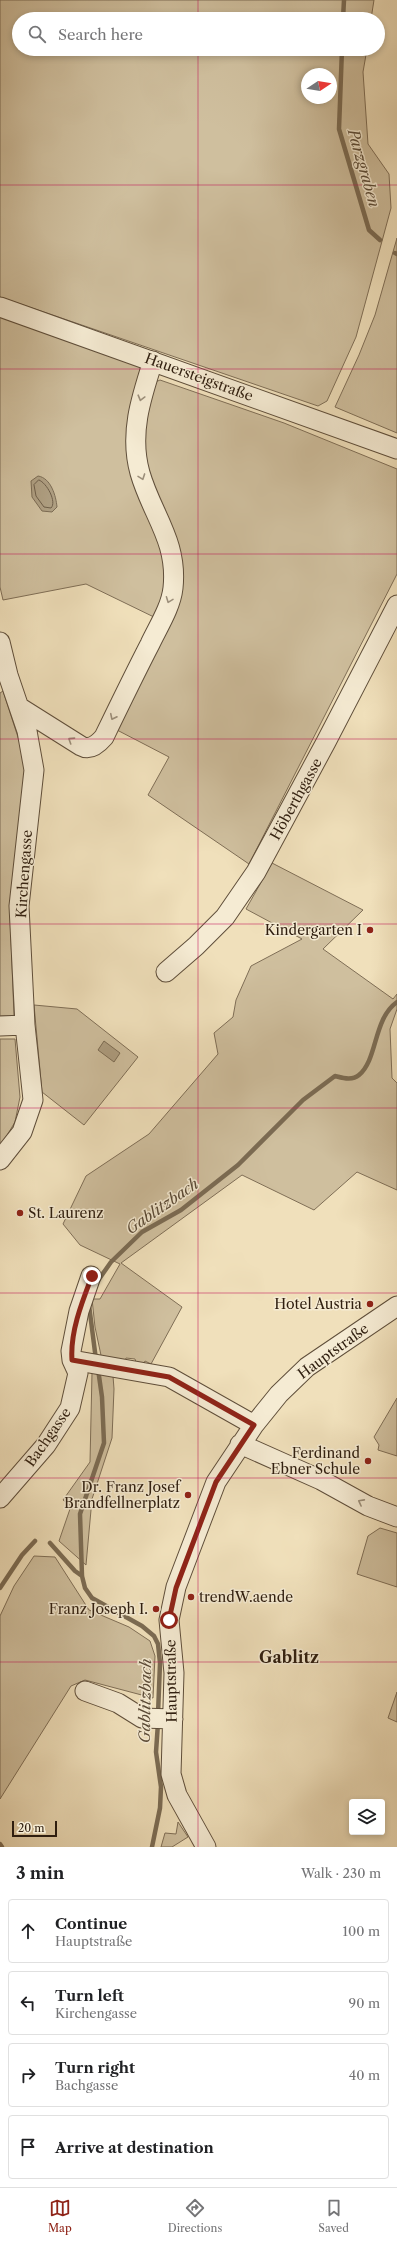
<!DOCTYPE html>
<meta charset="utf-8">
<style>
:root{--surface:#fff;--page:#f6f6f6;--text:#202124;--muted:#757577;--line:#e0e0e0;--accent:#8f2418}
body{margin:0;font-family:"Libre Caslon Text",serif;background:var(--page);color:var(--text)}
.controls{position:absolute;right:12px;bottom:12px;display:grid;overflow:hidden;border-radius:4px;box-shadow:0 2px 6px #0003}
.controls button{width:36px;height:36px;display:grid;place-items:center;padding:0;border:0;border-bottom:1px solid var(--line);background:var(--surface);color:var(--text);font:20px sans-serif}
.compass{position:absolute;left:301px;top:68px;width:36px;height:36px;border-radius:50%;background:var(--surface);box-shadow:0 2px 6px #0003;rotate:78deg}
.scale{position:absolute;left:12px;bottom:10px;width:45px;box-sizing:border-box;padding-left:4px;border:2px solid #2f1e0f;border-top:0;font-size:11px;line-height:14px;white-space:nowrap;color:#2f1e0f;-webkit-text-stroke:3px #f5ebd3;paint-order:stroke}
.stop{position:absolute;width:12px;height:12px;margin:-9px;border:3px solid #8f2418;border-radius:50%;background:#fff}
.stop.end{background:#8f2418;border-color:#fff;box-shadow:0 1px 4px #0008}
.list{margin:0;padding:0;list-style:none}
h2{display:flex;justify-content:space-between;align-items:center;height:52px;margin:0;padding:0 16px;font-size:17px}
h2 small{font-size:13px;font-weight:400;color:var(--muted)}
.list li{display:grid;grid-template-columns:26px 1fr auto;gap:12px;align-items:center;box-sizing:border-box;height:64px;margin:0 8px 8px;padding:0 8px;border:1px solid var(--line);border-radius:4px}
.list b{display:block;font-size:15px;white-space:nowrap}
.list p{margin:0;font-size:13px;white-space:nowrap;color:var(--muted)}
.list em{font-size:13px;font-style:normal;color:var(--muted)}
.icon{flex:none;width:22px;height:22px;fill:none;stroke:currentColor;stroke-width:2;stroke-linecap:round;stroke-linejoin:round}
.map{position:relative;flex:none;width:397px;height:1847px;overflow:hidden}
.search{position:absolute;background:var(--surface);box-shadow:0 2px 6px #0003;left:12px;right:12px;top:12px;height:44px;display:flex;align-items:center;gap:10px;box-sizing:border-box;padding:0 14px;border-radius:22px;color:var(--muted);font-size:15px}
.sheet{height:340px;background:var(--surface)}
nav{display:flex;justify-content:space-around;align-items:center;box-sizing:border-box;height:56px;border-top:1px solid var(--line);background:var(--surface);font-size:11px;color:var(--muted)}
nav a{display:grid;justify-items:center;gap:2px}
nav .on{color:var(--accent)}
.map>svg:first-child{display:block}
</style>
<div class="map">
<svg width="397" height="1847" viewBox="0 0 397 1847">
<rect width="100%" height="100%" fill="#f0e0bb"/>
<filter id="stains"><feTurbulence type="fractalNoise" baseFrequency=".005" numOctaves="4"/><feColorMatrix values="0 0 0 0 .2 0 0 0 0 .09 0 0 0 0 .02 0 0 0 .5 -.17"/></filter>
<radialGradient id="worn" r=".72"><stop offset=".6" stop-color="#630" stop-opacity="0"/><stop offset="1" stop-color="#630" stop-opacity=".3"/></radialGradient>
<!-- green -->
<path fill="#cfbf9e" stroke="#7f6e56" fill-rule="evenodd" d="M0 0H374L371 19H19V49H367L363 72 368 144 389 174 391 208 356 337 327 401 318 406 0 297ZM307 74H331V98H307Z
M397 238V433L335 407 359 355 375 315Z
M0 315 141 365 130 414 168 562 158 619 86 584 3 600 0 587Z
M160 380 284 423 397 469V574L249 864 148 795 169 757 117 730 176 612 143 443 151 384Z
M3 691 26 762 10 914 14 1016H0V693Z
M272 863 363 910 323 949 393 999 397 994V1009L390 1029 392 1078 397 1083V1190L357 1172 314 1210 242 1175 121 1263 182 1307 151 1364 145 1361 142 1366 137 1365 135 1359 126 1358 124 1364 102 1360 95 1327 92 1299H100L120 1264 80 1245 63 1224 86 1176 149 1134 218 1054 214 1033 233 1017 236 1000 251 966 302 939 246 909Z
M34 1005 77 1009 138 1057 84 1125 42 1092Z
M0 1039H15L20 1097 15 1122 0 1147Z
M92 1373 113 1376 114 1389 112 1438 92 1499 86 1565 59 1541 71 1506 63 1500 90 1462Z
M397 1398V1456L378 1450 379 1445 374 1437Z
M380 1528 397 1533V1587L357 1574 368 1536Z
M34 1556 55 1557 89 1610 129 1627 150 1641 155 1656 153 1698 85 1680 71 1686 0 1799V1616L14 1586Z
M397 1692V1722L388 1718Z
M178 1822 188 1837 172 1847H161L165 1833 176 1834Z"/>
<!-- water -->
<path fill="#ae9e81" stroke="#7b6b53" d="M38 476C51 478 56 496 57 507L52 512 42 511 32 497 31 481Z
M104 1041 120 1053 114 1062 98 1050Z"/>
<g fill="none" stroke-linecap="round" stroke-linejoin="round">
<!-- shore -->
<path stroke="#6e5e48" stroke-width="1" d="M39 480C47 483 57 502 51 508L44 507 36 496 34 485Z"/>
<!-- stream -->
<path stroke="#7b6b53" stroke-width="4.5" d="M343 19 344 0
M342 49 339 129 369 230 380 240
M395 253 397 254
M97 1282 111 1262 142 1232 181 1210 238 1165 303 1100 335 1076C343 1078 352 1081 359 1075 378 1059 373 1019 397 1002
M89 1305 96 1360
M98 1369 102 1397 104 1443 80 1514 82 1576 85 1588 92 1598 142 1626 154 1636 158 1644 160 1663 158 1714
M50 1543 75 1571 82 1576
M0 1588 22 1555 35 1541
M0 1844 2 1847
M152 1847 160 1808 161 1787 156 1752 158 1723"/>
<defs>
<path id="minor" d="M0 307 397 449
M0 642 8 675 27 731 34 770 19 906 25 1025 33 1100 22 1132 0 1160
M19 707 81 746C90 751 98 744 104 737 119 706 134 675 150 644 158 627 171 607 173 588 178 541 152 515 140 473 129 434 141 398 153 361
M166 972 196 946 225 917 256 872 326 742 397 605
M0 1026 25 1025
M72 1360 169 1377 254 1425
M240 1444 321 1480 368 1506 397 1517
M0 1498 46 1445 70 1408 78 1373 72 1360 71 1351 79 1311 91 1276
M85 1691 118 1703 142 1718 173 1719
M206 1847 177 1795 171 1774 174 1673 169 1620 176 1587 216 1482 254 1425 279 1394 307 1367 397 1306"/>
</defs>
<!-- minor casing -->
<use href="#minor" stroke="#5f4e3a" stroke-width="21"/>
<!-- minor -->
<use href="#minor" stroke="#f5ebd3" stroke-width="19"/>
</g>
<!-- one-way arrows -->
<defs><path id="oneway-chevron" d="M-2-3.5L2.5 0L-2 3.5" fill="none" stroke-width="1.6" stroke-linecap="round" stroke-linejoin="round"/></defs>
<g stroke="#9c8f7b">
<use href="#oneway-chevron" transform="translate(141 398) rotate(105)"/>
<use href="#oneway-chevron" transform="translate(142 477) rotate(70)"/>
<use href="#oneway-chevron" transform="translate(169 600) rotate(111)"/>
<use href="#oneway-chevron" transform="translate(113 717) rotate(116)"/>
<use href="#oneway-chevron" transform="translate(71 740) rotate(-147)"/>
<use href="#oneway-chevron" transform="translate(361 1502) rotate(-152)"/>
</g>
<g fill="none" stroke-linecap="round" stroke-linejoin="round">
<!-- route -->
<path stroke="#8f2418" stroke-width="5" d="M92 1276C82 1302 70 1332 72 1360L169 1377 254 1425 216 1482 176 1588 169 1620"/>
</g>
<!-- grid -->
<path fill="none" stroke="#c2185b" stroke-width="1" stroke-opacity="0.55" d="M198 0V19M198 49V1847M0 185H397M0 369H397M0 554H397M0 739H397M0 924H397M0 1108H397M0 1293H397M0 1478H397M0 1662H397"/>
<!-- markers -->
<g fill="#8f2418" stroke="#f5ebd3" stroke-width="1.5">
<circle cx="370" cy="930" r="4"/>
<circle cx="20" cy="1213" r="4"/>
<circle cx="370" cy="1304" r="4"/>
<circle cx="368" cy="1461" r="4"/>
<circle cx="188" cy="1495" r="4"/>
<circle cx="191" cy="1597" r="4"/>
<circle cx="156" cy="1609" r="4"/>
</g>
<g text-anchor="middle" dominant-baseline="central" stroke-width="3" stroke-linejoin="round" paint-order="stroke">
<!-- street labels -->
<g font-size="14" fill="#2f1e0f" stroke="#f5ebd3">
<text transform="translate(199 377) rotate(20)">Hauersteigstraße</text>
<text transform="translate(296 799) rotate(-61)">Höberthgasse</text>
<text transform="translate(24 874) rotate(-86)">Kirchengasse</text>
<text transform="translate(333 1351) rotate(-36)">Hauptstraße</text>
<text transform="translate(48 1437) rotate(-55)">Bachgasse</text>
<text transform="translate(171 1681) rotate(-91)">Hauptstraße</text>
</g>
<!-- poi labels -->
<g font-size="14" fill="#2f1e0f" stroke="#f5ebd3" text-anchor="end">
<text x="362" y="930">Kindergarten I</text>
<text x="28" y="1213" text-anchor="start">St. Laurenz</text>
<text x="362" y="1304">Hotel Austria</text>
<text x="360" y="1453">Ferdinand<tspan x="360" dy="16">Ebner Schule</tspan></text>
<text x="180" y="1487">Dr. Franz Josef<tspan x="180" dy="16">Brandfellnerplatz</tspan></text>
<text x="199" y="1597" text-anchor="start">trendW.aende</text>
<text x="148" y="1609">Franz Joseph I.</text>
</g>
<!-- water labels -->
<g font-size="15" font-style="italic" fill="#5b4b37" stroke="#f5ebd3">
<text transform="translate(364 168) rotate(74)">Parzgraben</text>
<text transform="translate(162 1206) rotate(-35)">Gablitzbach</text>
<text transform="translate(145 1701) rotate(-89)">Gablitzbach</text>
</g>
<!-- quarter labels -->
<g font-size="16" font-weight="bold" fill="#2f1e0f" stroke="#f5ebd3">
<text x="289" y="1657">Gablitz</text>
</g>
</g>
<rect width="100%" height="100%" filter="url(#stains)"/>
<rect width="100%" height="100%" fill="url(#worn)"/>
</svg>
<div class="controls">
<button><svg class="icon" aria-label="layers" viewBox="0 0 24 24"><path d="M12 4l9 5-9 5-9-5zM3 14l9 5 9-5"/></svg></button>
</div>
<svg class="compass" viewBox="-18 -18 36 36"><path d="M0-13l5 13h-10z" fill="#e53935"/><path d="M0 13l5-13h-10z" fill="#757577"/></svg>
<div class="scale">20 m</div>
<div class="stop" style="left:169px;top:1620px"></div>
<div class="stop end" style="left:92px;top:1276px"></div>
<div class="search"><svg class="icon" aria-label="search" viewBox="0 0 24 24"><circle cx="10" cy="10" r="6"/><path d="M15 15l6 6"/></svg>Search here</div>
</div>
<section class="sheet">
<h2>3 min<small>Walk · 230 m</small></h2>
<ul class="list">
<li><svg class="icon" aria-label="ahead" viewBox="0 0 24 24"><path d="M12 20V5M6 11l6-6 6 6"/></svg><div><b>Continue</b><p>Hauptstraße</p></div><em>100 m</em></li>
<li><svg class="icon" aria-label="left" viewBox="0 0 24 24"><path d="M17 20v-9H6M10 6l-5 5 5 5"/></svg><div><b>Turn left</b><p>Kirchengasse</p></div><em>90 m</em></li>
<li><svg class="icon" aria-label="right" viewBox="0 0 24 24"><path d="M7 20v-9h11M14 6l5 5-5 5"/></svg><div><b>Turn right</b><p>Bachgasse</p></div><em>40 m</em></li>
<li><svg class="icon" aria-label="arrive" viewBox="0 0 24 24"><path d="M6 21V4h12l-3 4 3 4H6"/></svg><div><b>Arrive at destination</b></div></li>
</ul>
</section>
<nav>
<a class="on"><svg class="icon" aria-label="map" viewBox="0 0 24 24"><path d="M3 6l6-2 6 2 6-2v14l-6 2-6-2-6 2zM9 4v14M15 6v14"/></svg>Map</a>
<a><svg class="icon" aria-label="directions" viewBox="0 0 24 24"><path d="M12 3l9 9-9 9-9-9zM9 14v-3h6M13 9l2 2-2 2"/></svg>Directions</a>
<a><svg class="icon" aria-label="saved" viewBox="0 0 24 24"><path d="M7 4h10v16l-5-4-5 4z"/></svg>Saved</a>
</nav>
